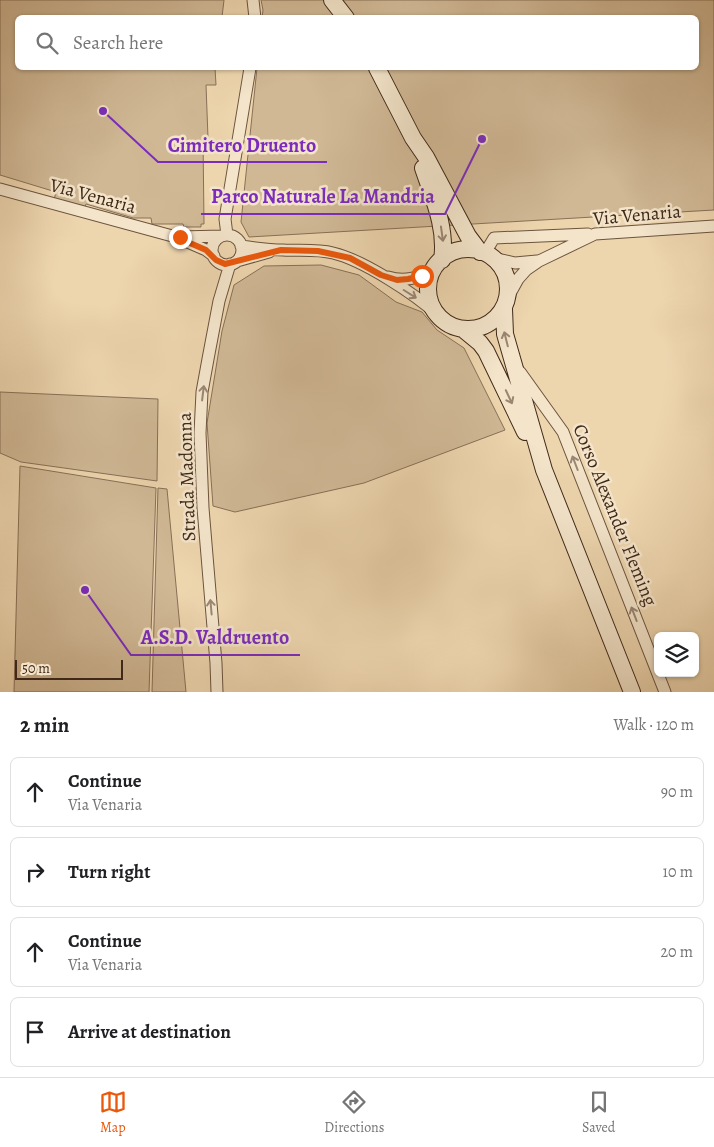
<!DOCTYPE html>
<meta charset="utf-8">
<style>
:root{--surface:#fff;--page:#f6f6f6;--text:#202124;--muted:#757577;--line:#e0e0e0;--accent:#ea580c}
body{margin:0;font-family:Alegreya,serif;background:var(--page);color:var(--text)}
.controls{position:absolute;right:15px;bottom:15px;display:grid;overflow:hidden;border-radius:8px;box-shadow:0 1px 4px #0004}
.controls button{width:45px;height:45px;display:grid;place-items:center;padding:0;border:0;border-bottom:1px solid var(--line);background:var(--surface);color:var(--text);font:25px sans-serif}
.scale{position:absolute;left:15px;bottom:12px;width:108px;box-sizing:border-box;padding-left:5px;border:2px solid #402919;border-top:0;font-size:14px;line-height:18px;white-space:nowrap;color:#402919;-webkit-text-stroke:4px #f3e4ca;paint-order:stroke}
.stop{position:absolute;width:15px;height:15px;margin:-11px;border:4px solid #ea580c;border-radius:50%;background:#fff}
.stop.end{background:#ea580c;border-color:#fff;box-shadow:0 1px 5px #0008}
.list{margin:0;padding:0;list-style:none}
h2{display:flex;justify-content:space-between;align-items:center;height:65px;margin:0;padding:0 20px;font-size:21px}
h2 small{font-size:16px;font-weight:400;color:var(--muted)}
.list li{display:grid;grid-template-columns:32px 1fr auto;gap:15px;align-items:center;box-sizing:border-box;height:70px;margin:0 10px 10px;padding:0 10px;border:1px solid var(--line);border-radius:8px}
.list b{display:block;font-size:19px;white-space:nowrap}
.list p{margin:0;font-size:16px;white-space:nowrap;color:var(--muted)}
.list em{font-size:16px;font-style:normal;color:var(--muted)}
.icon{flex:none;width:28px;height:28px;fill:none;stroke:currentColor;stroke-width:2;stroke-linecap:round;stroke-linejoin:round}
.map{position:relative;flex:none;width:714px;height:692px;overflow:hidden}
.search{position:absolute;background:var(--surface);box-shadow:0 1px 4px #0004;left:15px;right:15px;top:15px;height:55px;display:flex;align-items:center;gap:12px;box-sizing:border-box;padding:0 18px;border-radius:8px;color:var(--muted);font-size:19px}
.sheet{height:385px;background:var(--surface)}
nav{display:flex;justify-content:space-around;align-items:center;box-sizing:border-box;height:70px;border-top:1px solid var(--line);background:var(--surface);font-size:14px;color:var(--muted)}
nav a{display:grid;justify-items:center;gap:2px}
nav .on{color:var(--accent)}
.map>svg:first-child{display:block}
</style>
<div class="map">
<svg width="714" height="692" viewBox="0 0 714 692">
<rect width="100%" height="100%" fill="#edd5ae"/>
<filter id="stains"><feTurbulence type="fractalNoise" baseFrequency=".004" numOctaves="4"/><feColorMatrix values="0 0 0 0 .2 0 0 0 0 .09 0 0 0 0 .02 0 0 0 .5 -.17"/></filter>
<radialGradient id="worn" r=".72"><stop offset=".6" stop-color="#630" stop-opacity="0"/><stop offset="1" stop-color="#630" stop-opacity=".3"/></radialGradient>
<!-- green -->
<path fill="#d0b895" stroke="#887057" d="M0 0H224L222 17 18 18V68H215L216 85H206L208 138 203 139 204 224H201V227H184L183 224H152L151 218H133L86 204 84 209 54 200 56 192 0 175Z
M261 0H714V210L249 237 241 222 257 68H696V18H262L263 10Z
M321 265 359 275 396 302 422 312 437 330 464 348 505 430 364 483 235 512 213 506 207 423 222 331 234 285 264 266Z
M0 392 158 399 157 481 21 462 0 453Z
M20 466 156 488 149 692H14Z
M158 488 167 489 186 692H152Z"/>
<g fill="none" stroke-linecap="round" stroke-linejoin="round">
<defs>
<path id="street" d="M253 0 255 18
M0 189 176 237 206 250 214 256
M227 235 225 219 250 68
M212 250a15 15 0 1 1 30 0a15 15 0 1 1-30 0Z
M180 237 222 236
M241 246C255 248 269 250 283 250 300 251 317 249 333 253 363 260 415 294 438 315
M485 253 494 238 588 234
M493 258 515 263 537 261
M237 261 269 252
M388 277C404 282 418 278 433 271
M508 297 518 279 526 270 539 261 595 234 714 226
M520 372 563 432 665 692
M217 692 216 663 203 508 200 433 202 392 208 359 219 301 230 264"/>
<path id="secondary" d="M332 0 346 18
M377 68 413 138 426 157 468 236 480 252
M423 168C433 198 447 228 442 260
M428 289a40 40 0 1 1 80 0a40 40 0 1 1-80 0Z
M504 309 505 334 544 470 632 692
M463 329 480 343 486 351 525 432"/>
</defs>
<!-- street casing -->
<use href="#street" stroke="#6b543e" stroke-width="13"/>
<!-- secondary casing -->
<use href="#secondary" stroke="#402919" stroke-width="18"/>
<!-- street -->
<use href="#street" stroke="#f3e4ca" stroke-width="11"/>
<!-- secondary -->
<use href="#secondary" stroke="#f3e4ca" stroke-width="16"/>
</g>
<!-- one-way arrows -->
<defs><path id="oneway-shaft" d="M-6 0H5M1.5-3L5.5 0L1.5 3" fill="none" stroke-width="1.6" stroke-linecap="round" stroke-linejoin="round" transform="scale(1.25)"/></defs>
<g stroke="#9a8672">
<use href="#oneway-shaft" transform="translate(442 234) rotate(82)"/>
<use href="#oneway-shaft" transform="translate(410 294) rotate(32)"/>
<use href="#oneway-shaft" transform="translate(506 339) rotate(-104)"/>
<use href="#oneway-shaft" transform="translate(203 393) rotate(-83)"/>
<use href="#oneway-shaft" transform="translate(509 397) rotate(65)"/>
<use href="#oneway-shaft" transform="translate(575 463) rotate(-111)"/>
<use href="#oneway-shaft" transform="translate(211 607) rotate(-95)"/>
<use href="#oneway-shaft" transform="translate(634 614) rotate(-111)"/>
</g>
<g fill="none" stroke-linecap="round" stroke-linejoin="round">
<!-- route -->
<path stroke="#ea580c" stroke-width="6" d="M180 237H176L206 250 216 260 225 264 281 250 318 251 350 258 381 275 397 280 408 279 422 276"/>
</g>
<g text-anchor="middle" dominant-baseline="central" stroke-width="5" stroke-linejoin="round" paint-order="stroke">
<!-- street labels -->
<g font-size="19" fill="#402919" stroke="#f3e4ca">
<text transform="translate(93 196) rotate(15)">Via Venaria</text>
<text transform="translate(637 215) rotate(-5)">Via Venaria</text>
<text transform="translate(187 477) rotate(-92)">Strada Madonna</text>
<text transform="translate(615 515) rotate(68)">Corso Alexander Fleming</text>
</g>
</g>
<!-- callouts -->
<path fill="none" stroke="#7b2cbf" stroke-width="2" d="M103 111L158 162H327M482 139L445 214H201M85 590L131 655H300"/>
<g fill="#7b2cbf" stroke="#f3e4ca" stroke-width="2">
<circle cx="103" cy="111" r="5"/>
<circle cx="482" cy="139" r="5"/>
<circle cx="85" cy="590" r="5"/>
</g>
<g font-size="20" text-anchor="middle" font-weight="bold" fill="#7b2cbf" stroke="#f3e4ca" stroke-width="5" stroke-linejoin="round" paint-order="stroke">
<text x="242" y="152">Cimitero Druento</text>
<text x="323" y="203">Parco Naturale La Mandria</text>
<text x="215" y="644">A.S.D. Valdruento</text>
</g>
<rect width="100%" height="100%" filter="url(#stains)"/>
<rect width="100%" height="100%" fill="url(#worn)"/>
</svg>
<div class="controls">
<button><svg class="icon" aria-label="layers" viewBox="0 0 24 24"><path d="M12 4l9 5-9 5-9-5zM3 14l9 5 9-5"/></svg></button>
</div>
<div class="scale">50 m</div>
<div class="stop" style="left:422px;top:276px"></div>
<div class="stop end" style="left:180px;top:237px"></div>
<div class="search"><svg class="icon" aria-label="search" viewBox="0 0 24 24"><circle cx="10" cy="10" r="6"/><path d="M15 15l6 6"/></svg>Search here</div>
</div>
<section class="sheet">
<h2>2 min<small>Walk · 120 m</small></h2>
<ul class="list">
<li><svg class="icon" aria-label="ahead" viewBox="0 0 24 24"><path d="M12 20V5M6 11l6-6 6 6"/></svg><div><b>Continue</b><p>Via Venaria</p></div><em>90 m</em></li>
<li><svg class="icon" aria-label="right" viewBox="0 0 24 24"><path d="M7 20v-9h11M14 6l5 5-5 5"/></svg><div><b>Turn right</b></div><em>10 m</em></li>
<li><svg class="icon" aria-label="ahead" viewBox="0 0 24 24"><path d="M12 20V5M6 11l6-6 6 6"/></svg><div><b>Continue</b><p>Via Venaria</p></div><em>20 m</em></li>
<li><svg class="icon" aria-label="arrive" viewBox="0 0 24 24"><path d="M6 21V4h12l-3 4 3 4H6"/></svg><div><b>Arrive at destination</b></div></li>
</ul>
</section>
<nav>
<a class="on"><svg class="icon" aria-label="map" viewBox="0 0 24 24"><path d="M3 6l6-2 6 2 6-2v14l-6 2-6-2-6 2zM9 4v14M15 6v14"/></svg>Map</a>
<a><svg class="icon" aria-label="directions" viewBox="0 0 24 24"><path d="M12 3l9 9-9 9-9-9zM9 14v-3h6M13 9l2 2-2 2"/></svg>Directions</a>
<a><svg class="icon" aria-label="saved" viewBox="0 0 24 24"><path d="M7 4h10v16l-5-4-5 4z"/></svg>Saved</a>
</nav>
